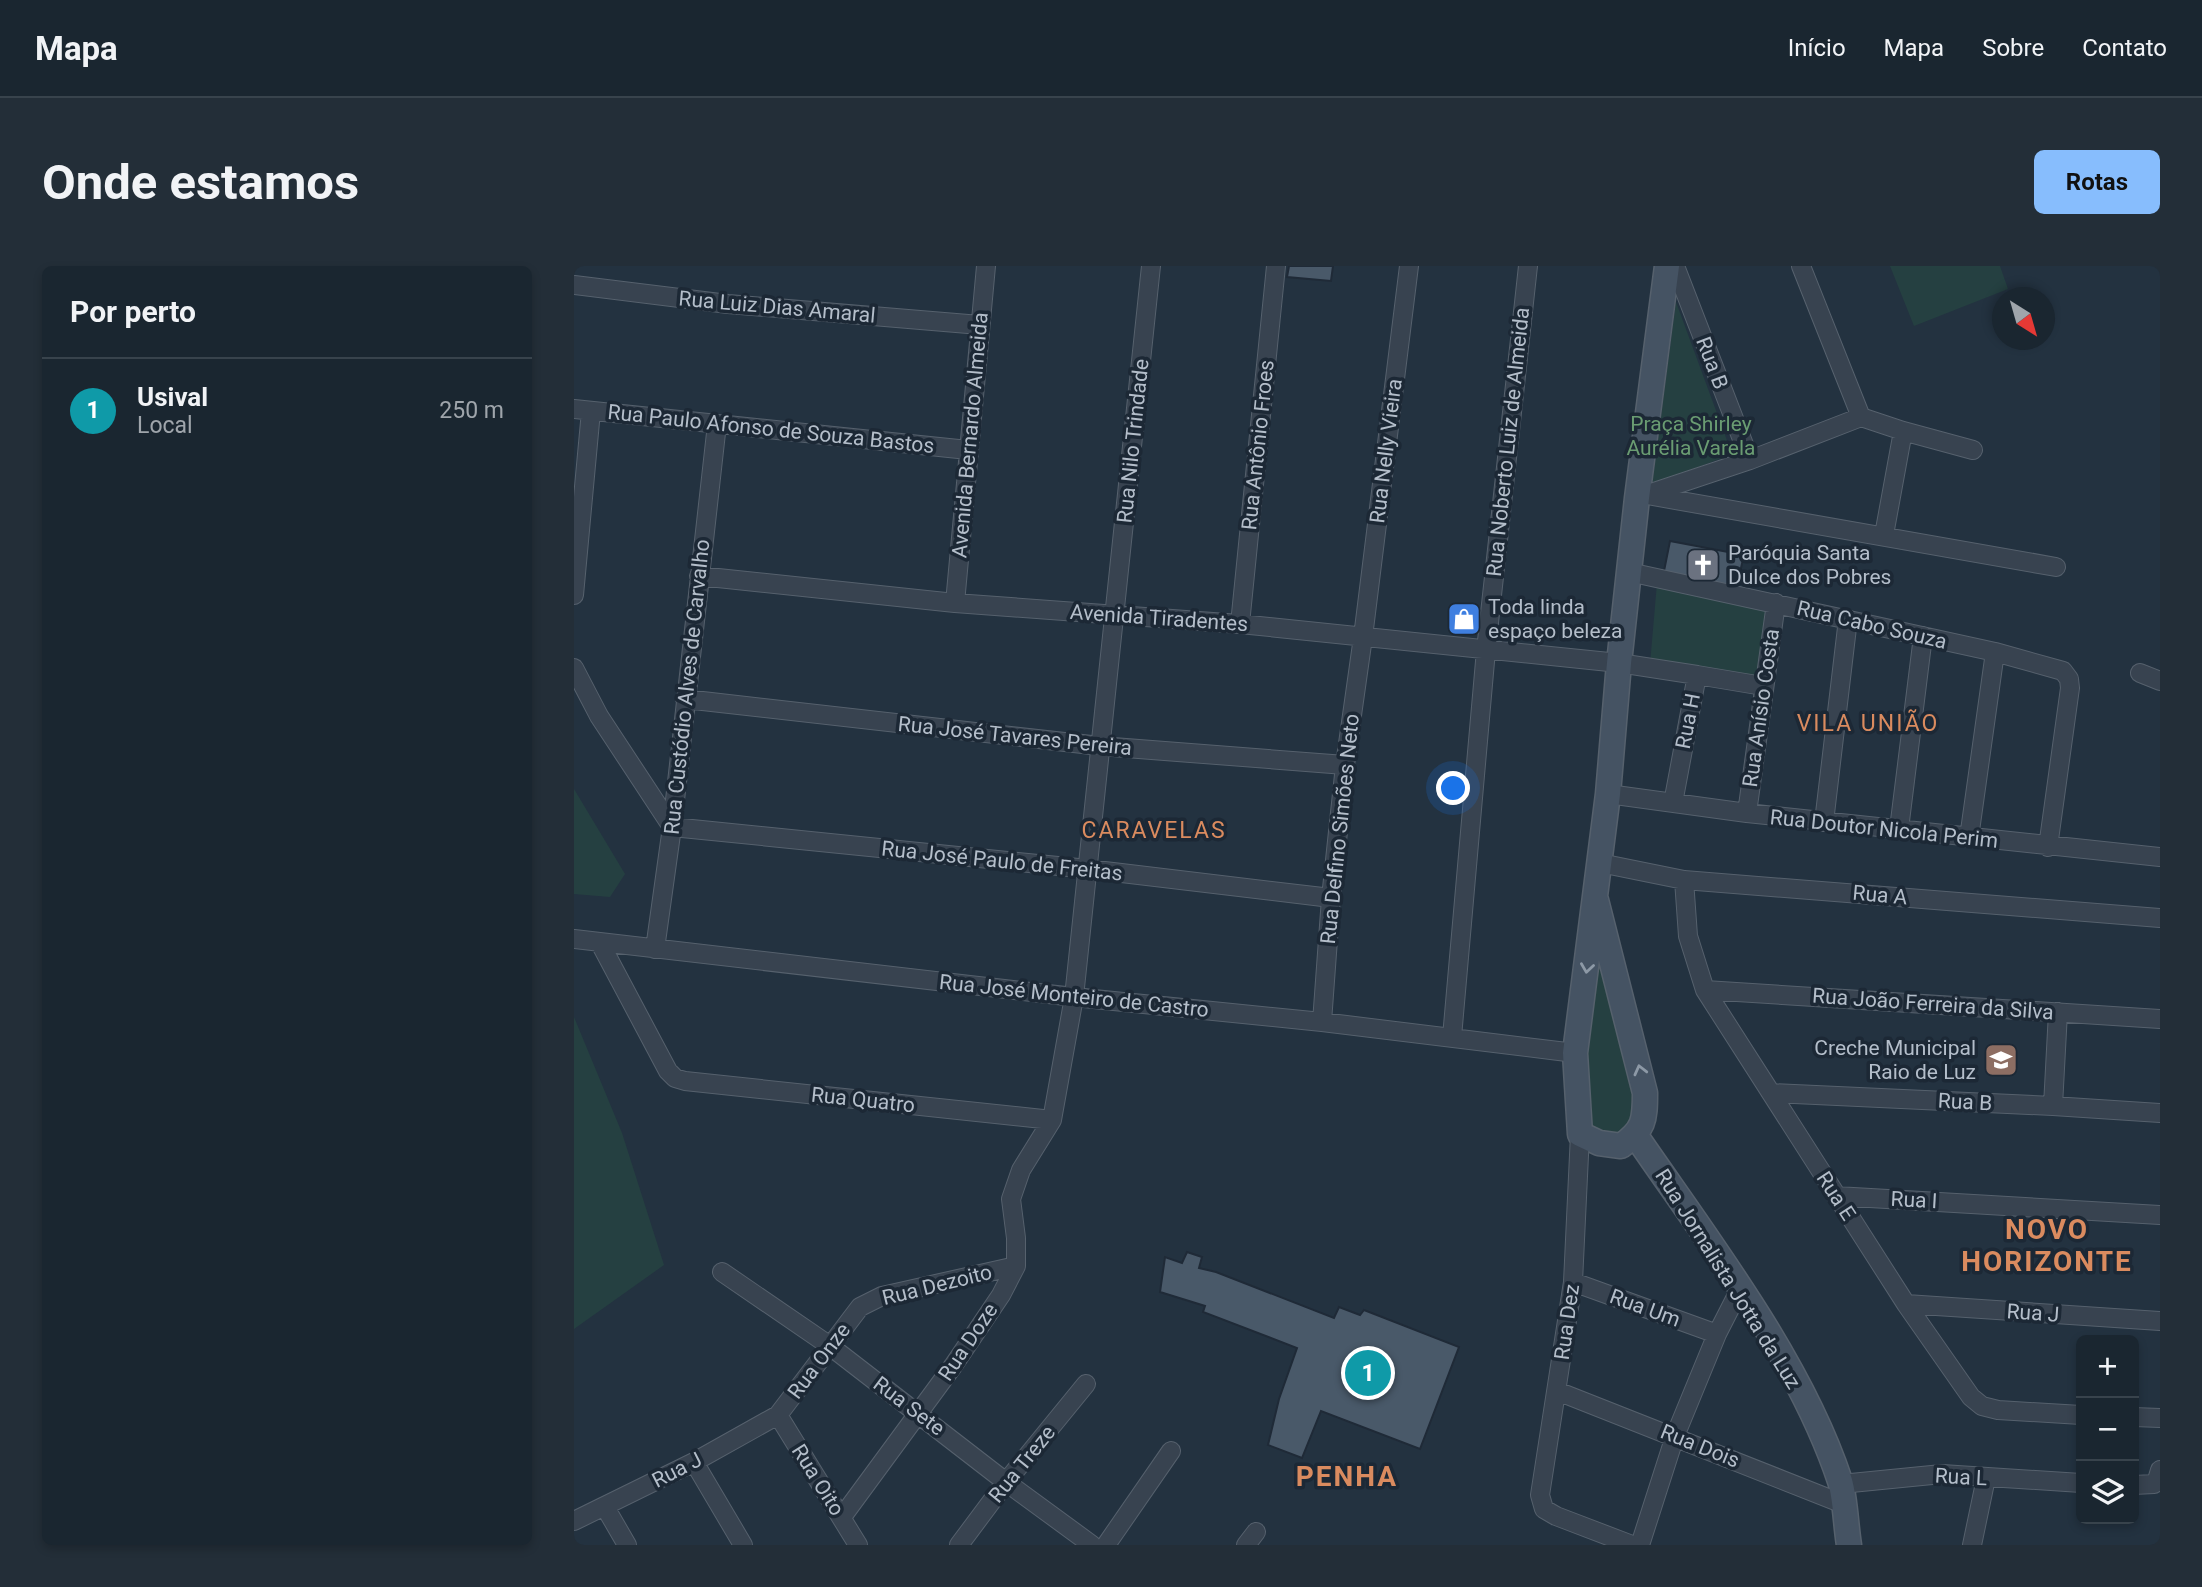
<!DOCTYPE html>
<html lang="pt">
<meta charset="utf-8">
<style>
:root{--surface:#1a2630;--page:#232e38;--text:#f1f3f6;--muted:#9fa5ab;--line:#38434c;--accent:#87bdfd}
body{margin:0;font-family:Roboto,sans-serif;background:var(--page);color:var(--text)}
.controls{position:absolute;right:21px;bottom:21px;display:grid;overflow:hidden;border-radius:10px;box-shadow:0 4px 10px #0003}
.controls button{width:63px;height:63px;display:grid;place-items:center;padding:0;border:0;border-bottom:2px solid var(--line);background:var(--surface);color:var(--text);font:35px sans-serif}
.compass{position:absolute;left:1418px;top:21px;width:63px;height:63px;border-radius:50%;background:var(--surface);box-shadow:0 4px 10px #0003;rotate:143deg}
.you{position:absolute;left:880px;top:523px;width:24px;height:24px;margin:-18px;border:5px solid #fff;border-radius:50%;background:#1a73e8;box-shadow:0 0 0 10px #1a73e833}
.badge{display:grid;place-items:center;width:46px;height:46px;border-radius:50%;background:var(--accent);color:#fff;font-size:23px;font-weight:700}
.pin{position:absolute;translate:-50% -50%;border:4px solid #fff;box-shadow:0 2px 7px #0006}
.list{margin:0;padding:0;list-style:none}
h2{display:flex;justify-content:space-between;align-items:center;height:91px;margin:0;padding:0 28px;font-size:30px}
h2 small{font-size:23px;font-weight:400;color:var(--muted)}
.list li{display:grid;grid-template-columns:46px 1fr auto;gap:21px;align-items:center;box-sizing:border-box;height:105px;padding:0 28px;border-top:2px solid var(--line)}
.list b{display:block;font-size:26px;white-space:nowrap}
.list p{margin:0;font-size:23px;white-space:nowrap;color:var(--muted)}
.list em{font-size:23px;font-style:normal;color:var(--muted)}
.icon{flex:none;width:38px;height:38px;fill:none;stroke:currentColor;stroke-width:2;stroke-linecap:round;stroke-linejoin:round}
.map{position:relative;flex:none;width:1586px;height:1279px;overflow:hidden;border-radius:10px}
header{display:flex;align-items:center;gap:42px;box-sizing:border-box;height:98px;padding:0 35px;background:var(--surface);border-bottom:2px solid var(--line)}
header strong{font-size:33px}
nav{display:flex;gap:38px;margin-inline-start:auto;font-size:24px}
.intro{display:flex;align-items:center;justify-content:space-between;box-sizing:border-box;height:168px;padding:0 42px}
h1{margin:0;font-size:49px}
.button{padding:18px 32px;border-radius:10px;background:var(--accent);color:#111;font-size:24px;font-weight:700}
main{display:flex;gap:42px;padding:0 42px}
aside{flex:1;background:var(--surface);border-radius:10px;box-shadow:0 4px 10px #0003}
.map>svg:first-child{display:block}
</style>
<header>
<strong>Mapa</strong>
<nav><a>Início</a><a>Mapa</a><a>Sobre</a><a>Contato</a></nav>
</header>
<div class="intro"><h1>Onde estamos</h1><a class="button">Rotas</a></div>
<main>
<aside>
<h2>Por perto<small></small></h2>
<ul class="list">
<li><span class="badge" style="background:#0f9aa8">1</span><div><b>Usival</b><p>Local</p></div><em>250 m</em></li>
</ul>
</aside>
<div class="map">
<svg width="1586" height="1279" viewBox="0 0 1586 1279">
<rect width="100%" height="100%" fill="#233240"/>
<!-- green -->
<path fill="#254041" d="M1316 0H1426L1434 23 1340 60Z
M1102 36 1158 188 1078 219Z
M1083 317 1197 342 1184 413 1076 398Z
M0 523 51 608 36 631 0 628Z
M1024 679 1062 830 1059 853 1049 867 1024 869 1006 846Z
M0 751 48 867 90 999 0 1063Z"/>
<!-- building -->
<path fill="#495969" stroke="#1f2a37" stroke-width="2" d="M715 0H759L757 15 713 11Z
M1096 275 1170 289 1162 324 1089 310Z
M613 986 628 991 625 1002 642 1006 760 1052 765 1041 786 1049 790 1044 885 1081 846 1183 747 1145 728 1192 694 1179 705 1133 723 1082 629 1046 631 1040 586 1026 591 991 608 997Z"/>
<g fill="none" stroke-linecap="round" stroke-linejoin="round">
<defs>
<path id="street" d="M1101 0 1176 194
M1227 0 1287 151
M0 19 154 38 406 59
M0 143 394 184
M1287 151 1329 165 1399 184
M1077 227 1176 194 1287 151
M1073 229 1482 301
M1310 269 1329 165
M1055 306 1421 386 1489 405 1495 413 1496 422 1474 581
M125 310 381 337 666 358 1045 397 1123 409 1099 537
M0 329 17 145
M381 337 412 0
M666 358 702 0
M0 402 25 450 98 561 514 603 757 632
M1566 407 1586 415
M1123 409 1189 420
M111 433 526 480 771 499
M1034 528 1173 547 1586 591
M1173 547 1202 337
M1250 556 1274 353
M1325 563 1349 370
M1395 572 1421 386
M1026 597 1110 614 1586 652
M1110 614 1114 670 1131 724 1332 1038 1397 1131 1408 1140 1424 1144 1507 1149
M0 673 500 731 748 756 1001 787
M26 677 94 805 101 812 111 815 478 854
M81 683 98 561 143 158
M1131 724 1586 753
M748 756 757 632 771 499 789 371 835 0
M878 771 912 384 954 0
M1197 827 1479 840 1586 847
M1479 840 1484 746
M1006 868 999 1016 966 1229 970 1243 982 1250 1058 1279
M1262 930 1586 949
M148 1006 256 1080 432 1216 518 1279
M999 1016 1143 1068
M1332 1038 1586 1055
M983 1125 1269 1238
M204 1149 284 1279
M1560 1151 1586 1152
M120 1196 169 1279
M1267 1218 1368 1208 1507 1217
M1560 1219 1580 1218 1583 1214 1586 1204
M31 1241 53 1279
M268 1251 379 1100 427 1029 442 1000V972L437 933 447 904 478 854 500 731 577 0
M0 1255 120 1196 204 1149 286 1041 308 1030 442 1000
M385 1279 432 1216 512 1118
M532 1279 597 1185
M672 1279 682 1266
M1066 1279 1101 1170 1143 1068 1166 1023
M1398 1279 1412 1212"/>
<path id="secondary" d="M1022 634 1071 827C1071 854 1070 864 1047 880L1025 877 1006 868 1001 787 1034 528 1045 397 1063 232 1093 0
M1062 870C1134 975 1226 1094 1266 1215 1271 1231 1272 1261 1275 1279"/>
</defs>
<!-- street casing -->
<use href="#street" stroke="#56616d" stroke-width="20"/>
<!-- secondary casing -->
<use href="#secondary" stroke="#56616d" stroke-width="27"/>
<!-- street -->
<use href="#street" stroke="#384350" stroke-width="18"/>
<!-- secondary -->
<use href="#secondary" stroke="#455363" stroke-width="24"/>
</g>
<!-- one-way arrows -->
<defs><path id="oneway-chevron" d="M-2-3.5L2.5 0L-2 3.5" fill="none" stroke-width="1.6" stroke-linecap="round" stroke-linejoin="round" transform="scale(1.75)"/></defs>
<g stroke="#8d99a6">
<use href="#oneway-chevron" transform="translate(1013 702) rotate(98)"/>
<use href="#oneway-chevron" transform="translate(1066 804) rotate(-104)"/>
</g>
<!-- icons -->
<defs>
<symbol id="church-square" viewBox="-11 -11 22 22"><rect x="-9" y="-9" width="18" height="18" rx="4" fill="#6b7280" stroke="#1c2835"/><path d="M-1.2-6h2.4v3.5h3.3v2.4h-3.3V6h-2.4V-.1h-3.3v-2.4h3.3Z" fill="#fff"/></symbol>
<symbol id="shop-square" viewBox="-11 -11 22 22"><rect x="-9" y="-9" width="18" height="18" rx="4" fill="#3f7fe0" stroke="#1c2835"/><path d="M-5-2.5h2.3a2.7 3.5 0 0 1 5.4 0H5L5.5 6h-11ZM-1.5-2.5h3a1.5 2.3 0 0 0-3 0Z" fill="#fff"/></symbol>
<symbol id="school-square" viewBox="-11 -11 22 22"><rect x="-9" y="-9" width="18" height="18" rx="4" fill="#8d6e63" stroke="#1c2835"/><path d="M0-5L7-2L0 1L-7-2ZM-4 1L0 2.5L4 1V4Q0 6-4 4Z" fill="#fff"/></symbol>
</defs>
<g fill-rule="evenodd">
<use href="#church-square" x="1110" y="280" width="38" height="38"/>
<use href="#shop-square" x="871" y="334" width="38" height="38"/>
<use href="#school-square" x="1408" y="775" width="38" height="38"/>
</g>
<g text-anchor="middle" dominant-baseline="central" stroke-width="7" stroke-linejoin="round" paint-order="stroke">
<!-- street labels -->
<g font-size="21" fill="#b4beca" stroke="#1c2835">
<text transform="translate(203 41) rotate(5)">Rua Luiz Dias Amaral</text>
<text transform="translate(1138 97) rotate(69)">Rua B</text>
<text transform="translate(197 163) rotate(6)">Rua Paulo Afonso de Souza Bastos</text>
<text transform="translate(396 169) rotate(-85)">Avenida Bernardo Almeida</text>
<text transform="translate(559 175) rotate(-84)">Rua Nilo Trindade</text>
<text transform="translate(934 176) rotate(-84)">Rua Noberto Luiz de Almeida</text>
<text transform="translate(684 179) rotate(-84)">Rua Antônio Froes</text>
<text transform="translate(812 185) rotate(-83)">Rua Nelly Vieira</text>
<text transform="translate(585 352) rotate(4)">Avenida Tiradentes</text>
<text transform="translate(1298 359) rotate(13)">Rua Cabo Souza</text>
<text transform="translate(113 421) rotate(-84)">Rua Custódio Alves de Carvalho</text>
<text transform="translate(1187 442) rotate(-82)">Rua Anísio Costa</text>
<text transform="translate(1114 455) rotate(-79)">Rua H</text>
<text transform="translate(441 470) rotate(6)">Rua José Tavares Pereira</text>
<text transform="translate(766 563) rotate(-84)">Rua Delfino Simões Neto</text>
<text transform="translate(1310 563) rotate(6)">Rua Doutor Nicola Perim</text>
<text transform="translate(428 595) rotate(6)">Rua José Paulo de Freitas</text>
<text transform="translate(1306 629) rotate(5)">Rua A</text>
<text transform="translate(500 730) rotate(6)">Rua José Monteiro de Castro</text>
<text transform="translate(1359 738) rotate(4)">Rua João Ferreira da Silva</text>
<text transform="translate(289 834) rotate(6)">Rua Quatro</text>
<text transform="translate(1391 836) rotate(3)">Rua B</text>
<text transform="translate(1262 930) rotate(57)">Rua E</text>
<text transform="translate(1340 934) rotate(3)">Rua I</text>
<text transform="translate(1154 1013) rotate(58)">Rua Jornalista Jotta da Luz</text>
<text transform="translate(363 1019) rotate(-14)">Rua Dezoito</text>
<text transform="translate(1071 1042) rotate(20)">Rua Um</text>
<text transform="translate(1459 1047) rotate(4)">Rua J</text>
<text transform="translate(993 1056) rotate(-82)">Rua Dez</text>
<text transform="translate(394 1076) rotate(-56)">Rua Doze</text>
<text transform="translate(245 1095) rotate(-53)">Rua Onze</text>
<text transform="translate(335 1140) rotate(37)">Rua Sete</text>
<text transform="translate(1126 1180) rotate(22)">Rua Dois</text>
<text transform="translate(448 1198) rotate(-51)">Rua Treze</text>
<text transform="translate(103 1204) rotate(-27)">Rua J</text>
<text transform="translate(1387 1211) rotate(3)">Rua L</text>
<text transform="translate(244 1214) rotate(58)">Rua Oito</text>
</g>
<!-- park labels -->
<g font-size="21" fill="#6a9c72" stroke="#1c2835">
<text x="1117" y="158">Praça Shirley<tspan x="1117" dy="24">Aurélia Varela</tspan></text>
</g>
<!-- poi labels -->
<g font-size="21" fill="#b4beca" stroke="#1c2835" text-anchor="start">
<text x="1154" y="287">Paróquia Santa<tspan x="1154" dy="24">Dulce dos Pobres</tspan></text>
<text x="914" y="341">Toda linda<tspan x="914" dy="24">espaço beleza</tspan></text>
<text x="1402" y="782" text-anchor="end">Creche Municipal<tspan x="1402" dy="24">Raio de Luz</tspan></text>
</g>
<!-- neighbourhood labels -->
<g font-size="23" letter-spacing="2" fill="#da8b5f" stroke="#1c2835">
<text x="1294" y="457">VILA UNIÃO</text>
<text x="580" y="564">CARAVELAS</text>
</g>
<!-- district labels -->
<g font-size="28" font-weight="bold" letter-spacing="2" fill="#da8b5f" stroke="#1c2835">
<text x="1473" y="963">NOVO<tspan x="1473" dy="32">HORIZONTE</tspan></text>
<text x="773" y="1210">PENHA</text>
</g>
</g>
</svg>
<div class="controls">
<button>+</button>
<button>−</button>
<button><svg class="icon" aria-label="layers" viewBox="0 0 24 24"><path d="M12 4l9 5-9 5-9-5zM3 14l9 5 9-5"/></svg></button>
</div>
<svg class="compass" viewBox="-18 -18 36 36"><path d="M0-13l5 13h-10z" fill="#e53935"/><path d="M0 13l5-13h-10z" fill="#9fa5ab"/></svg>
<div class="you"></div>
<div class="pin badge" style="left:794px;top:1107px;background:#0f9aa8">1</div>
</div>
</main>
